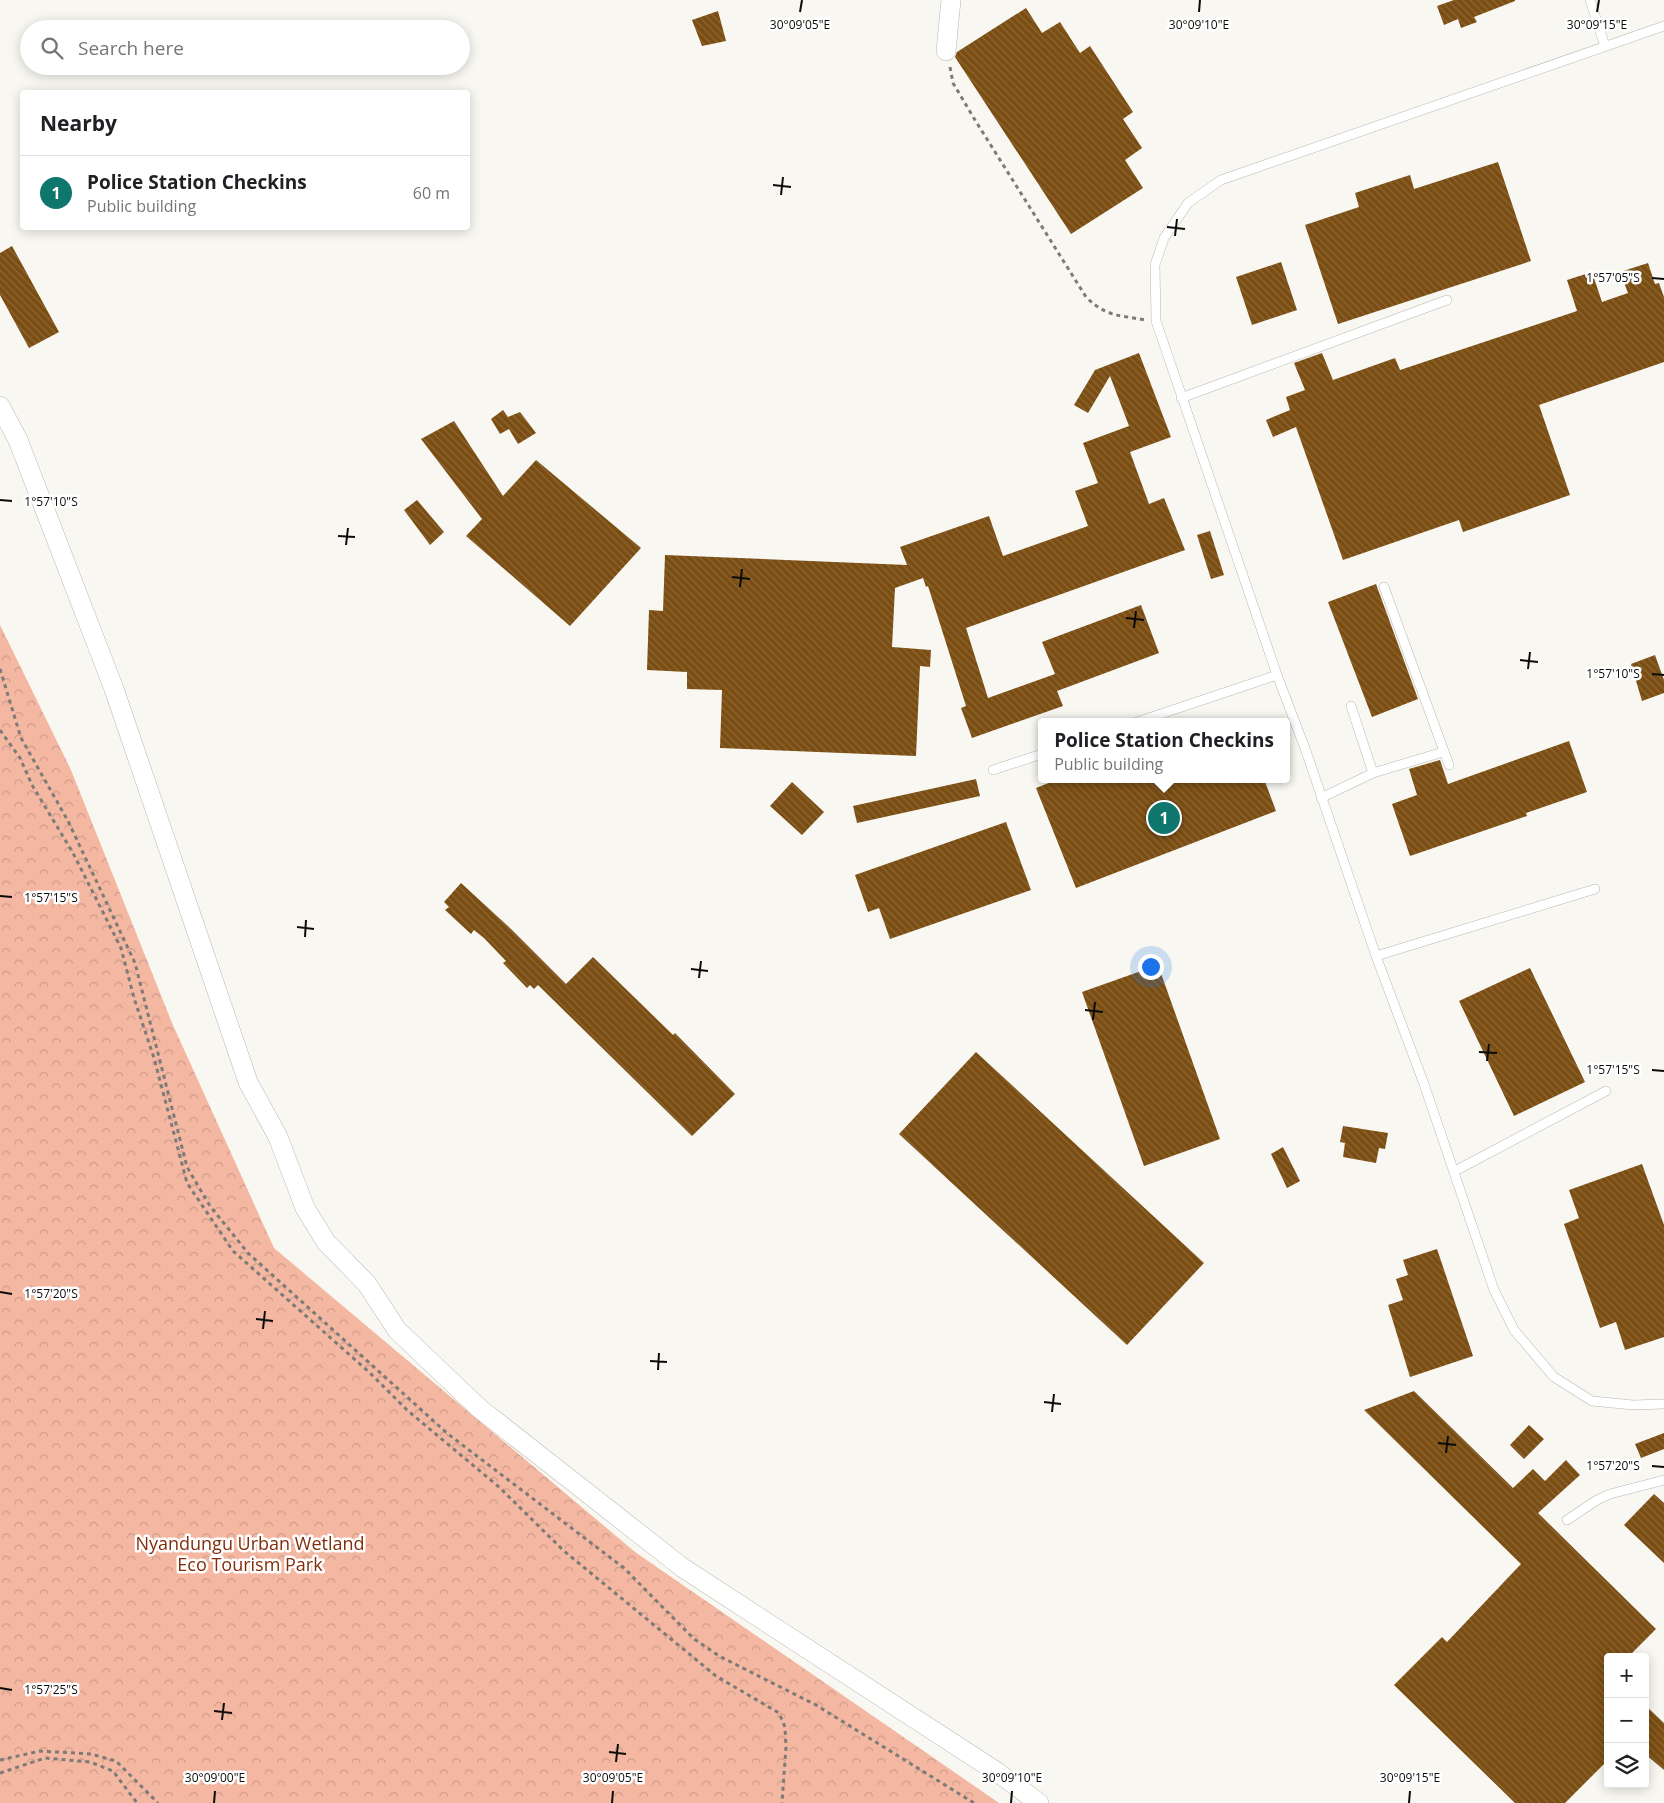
<!DOCTYPE html>
<meta charset="utf-8">
<style>
:root{--surface:#fff;--page:#f2f2f2;--text:#202124;--muted:#757577;--line:#e0e0e0;--accent:#0f766e}
body{margin:0;font-family:"Open Sans",sans-serif;background:var(--page);color:var(--text)}
.controls{position:absolute;right:15px;bottom:15px;display:grid;overflow:hidden;border-radius:5px;box-shadow:0 2px 12px #0003}
.controls button{width:45px;height:45px;display:grid;place-items:center;padding:0;border:0;border-bottom:1px solid var(--line);background:var(--surface);color:var(--text);font:25px sans-serif}
.you{position:absolute;left:1150px;top:966px;width:18px;height:18px;margin:-12px;border:4px solid #fff;border-radius:50%;background:#1a73e8;box-shadow:0 0 0 8px #1a73e833}
.badge{display:grid;place-items:center;width:32px;height:32px;border-radius:50%;background:var(--accent);color:#fff;font-size:16px;font-weight:700}
.pin{position:absolute;translate:-50% -50%;border:2px solid #fff;box-shadow:0 1px 5px #0006}
.popup{position:absolute;left:1038px;top:718px;width:252px;height:65px;box-sizing:border-box;display:grid;place-content:center;border-radius:5px;background:var(--surface);filter:drop-shadow(0 1px 4px #0005);font-size:16px;white-space:nowrap;color:var(--muted)}
.popup b{font-size:19px;color:var(--text)}
.popup::after{content:'';position:absolute;left:50%;top:100%;margin-left:-10px;border:10px solid transparent;border-top-color:var(--surface)}
.list{margin:0;padding:0;list-style:none}
h2{display:flex;justify-content:space-between;align-items:center;height:65px;margin:0;padding:0 20px;font-size:21px}
h2 small{font-size:16px;font-weight:400;color:var(--muted)}
.list li{display:grid;grid-template-columns:32px 1fr auto;gap:15px;align-items:center;box-sizing:border-box;height:75px;padding:0 20px;border-top:1px solid var(--line)}
.list b{display:block;font-size:19px;white-space:nowrap}
.list p{margin:0;font-size:16px;white-space:nowrap;color:var(--muted)}
.list em{font-size:16px;font-style:normal;color:var(--muted)}
.icon{flex:none;width:28px;height:28px;fill:none;stroke:currentColor;stroke-width:2;stroke-linecap:round;stroke-linejoin:round}
.map{position:relative;flex:none;width:1664px;height:1803px;overflow:hidden}
.search{position:absolute;background:var(--surface);box-shadow:0 2px 12px #0003;left:20px;top:20px;width:450px;height:55px;display:flex;align-items:center;gap:12px;box-sizing:border-box;padding:0 18px;border-radius:28px;color:var(--muted);font-size:19px}
.panel{position:absolute;background:var(--surface);box-shadow:0 2px 12px #0003;left:20px;top:90px;width:450px;height:140px;border-radius:5px}
.map>svg:first-child{display:block}
</style>
<div class="map">
<svg width="1664" height="1803" viewBox="0 0 1664 1803">
<defs>
<pattern id="park-crowns" width="20" height="18" patternUnits="userSpaceOnUse" patternTransform="scale(1.25)"><rect width="20" height="18" fill="#f4b7a2"/><path d="M2 6a3 3 0 1 1 6 0M12 15a3 3 0 1 1 6 0" fill="none" stroke="#d09c8a"/></pattern>
<pattern id="building-back-hatch" width="6" height="6" patternUnits="userSpaceOnUse" patternTransform="scale(1.25)"><rect width="6" height="6" fill="#7b4d11"/><path d="M-1 5l2 2M0 0l6 6M5-1l2 2" fill="none" stroke="#8a673a"/></pattern>
</defs>
<rect width="100%" height="100%" fill="#f8f7f1"/>
<!-- park -->
<path fill="url(#park-crowns)" d="M0 625 71 770 172 1023 274 1248 635 1552 999 1803H0Z"/>
<!-- building -->
<path fill="url(#building-back-hatch)" d="M1454 0H1515V1L1474 17 1477 22 1461 28 1458 19 1444 25 1437 6Z
M1026 8 1042 33 1060 22 1080 53 1090 46 1133 112 1123 119 1142 148 1125 160 1143 188 1071 234 955 57 957 52Z
M718 11 726 41 702 46 692 20Z
M1498 162 1531 261 1338 324 1305 225 1359 207 1355 193 1410 175 1414 189Z
M12 246 59 332 29 348 0 295V253Z
M1281 262 1297 310 1252 325 1236 277Z
M1648 263 1655 284 1659 283 1664 297V362L1539 405 1570 495 1463 532 1459 520 1343 560 1296 427 1273 437 1266 420 1290 410 1286 397 1305 390 1294 363 1322 353 1333 380 1395 358 1400 370 1577 311 1567 280 1592 272 1602 302 1628 293 1620 272Z
M1139 353 1171 437 1130 452 1149 504 1164 498 1185 550 966 628 988 698 1055 674 1042 642 1141 605 1159 653 1057 691 1063 706 972 738 961 708 966 706 928 586 926 587 923 578 895 588 892 647 931 650 930 667 920 666 916 756 720 748 722 690 687 689V672L647 670 649 610 663 611 665 555 907 565 900 547 989 516 1003 556 1088 526 1075 491 1098 483 1083 443 1129 426 1110 376 1088 413 1074 405 1095 370Z
M503 410 508 417 520 412 536 433 518 444 509 429 500 434 491 419Z
M454 421 503 496 536 460 641 548 570 626 466 536 482 519 421 439Z
M417 500 444 532 430 545 404 510Z
M1210 531 1224 575 1211 579 1197 535Z
M1376 584 1418 699 1372 717 1328 602Z
M1655 655 1664 680V693L1642 701 1631 664Z
M1569 741 1587 792 1526 813 1527 816 1410 856 1392 804 1417 795 1409 769 1440 760 1448 784Z
M976 779 980 796 857 823 853 806Z
M1059 779H1264L1276 811 1076 888 1036 788Z
M792 782 824 812 802 835 770 806Z
M1006 822 1031 890 890 939 879 908 868 912 855 875Z
M461 883 511 929 566 984 593 957 673 1035 675 1033 735 1094 692 1136 538 985 534 989 530 985 527 988 503 963 506 961 484 938 474 930 471 934 445 910 449 907 444 902Z
M1158 965 1220 1139 1144 1166 1082 992Z
M1530 968 1585 1082 1514 1116 1459 1001Z
M976 1052 1204 1263 1127 1345 899 1134Z
M1343 1126 1388 1133 1385 1149 1379 1148 1376 1163 1343 1157 1345 1143 1340 1142Z
M1283 1147 1300 1181 1287 1188 1271 1154Z
M1642 1164 1664 1225V1337L1625 1350 1616 1322 1600 1328 1564 1224 1579 1218 1569 1190Z
M1437 1249 1473 1356 1410 1377 1388 1305 1403 1300 1396 1279 1408 1275 1403 1260Z
M1414 1391 1513 1488 1533 1469 1545 1481 1566 1460 1580 1475 1538 1513 1656 1629 1628 1657H1608V1760L1565 1803H1515L1394 1685 1442 1637 1447 1642 1521 1564 1364 1410Z
M1529 1425 1544 1439 1524 1459 1510 1445Z
M1664 1433V1449L1641 1458 1635 1444Z
M1654 1494 1664 1503V1563L1624 1525Z
M1645 1705 1664 1723V1770L1645 1754Z"/>
<g fill="none" stroke-linecap="round" stroke-linejoin="round">
<defs>
<path id="service" d="M1590 0 1605 46
M1664 26 1221 180 1188 203 1164 238 1155 265 1156 321 1277 675 1306 751 1376 956 1424 1084 1494 1290 1514 1330 1554 1377 1592 1401 1633 1405 1664 1404
M1181 398 1447 300
M1384 587 1449 765
M1351 706 1373 773
M1137 722 1277 675
M993 770 1042 754
M1321 798 1373 773 1443 752
M1376 956 1595 889
M1455 1171 1606 1091
M1567 1520 1597 1500 1610 1494 1664 1480"/>
<path id="minor" d="M946 51 951 0
M0 406 18 440 114 689 248 1082 278 1137 305 1208 326 1242 367 1284 397 1330 479 1408 683 1568 997 1772 1039 1803"/>
</defs>
<!-- service casing -->
<use href="#service" stroke="#b9b7b2" stroke-width="10"/>
<!-- minor casing -->
<use href="#minor" stroke="#b9b7b2" stroke-width="20"/>
<!-- path -->
<path stroke="#7c7b77" stroke-width="3" stroke-dasharray="4 4" stroke-linecap="butt" d="M950 67 953 83 975 120 1086 297C1106 317 1120 315 1145 320
M0 669 21 738 68 821 135 963 187 1167 210 1206 248 1253 448 1434 624 1568 694 1639 719 1656 816 1705 974 1803
M0 730 20 758 32 785 73 853 121 948 134 998 154 1058 187 1183 233 1251 370 1373 407 1410 499 1487 564 1551 716 1676 779 1713 785 1727 786 1747 782 1803
M0 1760 40 1751 91 1754 116 1761 158 1803
M0 1773 45 1758 90 1762 113 1771 137 1803"/>
<!-- service -->
<use href="#service" stroke="#fff" stroke-width="9"/>
<!-- minor -->
<use href="#minor" stroke="#fff" stroke-width="19"/>
</g>
<!-- ticks -->
<path fill="none" stroke="#0c0b09" stroke-width="2" d="M800 12 802 0M1199 12 1200 0M1597 12 1599 0M773 185 791 187M781 195 783 177M1167 227 1185 229M1175 236 1177 219M1652 278 1664 279M0 500 12 501M338 536 355 537M346 545 348 528M732 577 750 579M740 587 742 569M1126 618 1144 620M1134 628 1136 611M1520 660 1538 662M1528 669 1530 652M1652 674 1664 675M0 896 12 897M297 927 314 929M305 937 306 920M691 969 708 971M699 978 701 961M1085 1010 1103 1012M1093 1020 1095 1002M1479 1052 1497 1053M1487 1061 1489 1044M1652 1070 1664 1071M0 1292 12 1294M256 1319 273 1321M263 1329 265 1311M650 1361 667 1362M658 1370 659 1353M1044 1402 1061 1404M1052 1412 1054 1394M1438 1443 1456 1445M1446 1453 1448 1436M1652 1466 1664 1467M0 1688 12 1690M214 1711 232 1713M222 1720 224 1703M609 1752 626 1754M616 1762 618 1744M214 1803 215 1791M612 1803 613 1791M1011 1803 1012 1791M1409 1803 1410 1791"/>
<g text-anchor="middle" dominant-baseline="central" stroke-width="5" stroke-linejoin="round" paint-order="stroke">
<!-- park labels -->
<g font-size="18" fill="#812d0a" stroke="#fff">
<text x="250" y="1543">Nyandungu Urban Wetland<tspan x="250" dy="21">Eco Tourism Park</tspan></text>
</g>
</g>
<g font-size="12" text-anchor="middle" fill="#0c0b09" stroke="#fff" stroke-width="5" stroke-linejoin="round" paint-order="stroke">
<text x="800" y="29">30°09'05"E</text>
<text x="1199" y="29">30°09'10"E</text>
<text x="1597" y="29">30°09'15"E</text>
<text x="1613" y="282">1°57'05"S</text>
<text x="51" y="506">1°57'10"S</text>
<text x="1613" y="678">1°57'10"S</text>
<text x="51" y="902">1°57'15"S</text>
<text x="1613" y="1074">1°57'15"S</text>
<text x="51" y="1298">1°57'20"S</text>
<text x="1613" y="1470">1°57'20"S</text>
<text x="51" y="1694">1°57'25"S</text>
<text x="215" y="1782">30°09'00"E</text>
<text x="613" y="1782">30°09'05"E</text>
<text x="1012" y="1782">30°09'10"E</text>
<text x="1410" y="1782">30°09'15"E</text>
</g>
</svg>
<div class="controls">
<button>+</button>
<button>−</button>
<button><svg class="icon" aria-label="layers" viewBox="0 0 24 24"><path d="M12 4l9 5-9 5-9-5zM3 14l9 5 9-5"/></svg></button>
</div>
<div class="you"></div>
<div class="pin badge" style="left:1164px;top:818px">1</div>
<div class="popup"><b>Police Station Checkins</b>Public building</div>
<div class="search"><svg class="icon" aria-label="search" viewBox="0 0 24 24"><circle cx="10" cy="10" r="6"/><path d="M15 15l6 6"/></svg>Search here</div>
<section class="panel">
<h2>Nearby<small></small></h2>
<ul class="list">
<li><span class="badge">1</span><div><b>Police Station Checkins</b><p>Public building</p></div><em>60 m</em></li>
</ul>
</section>
</div>
